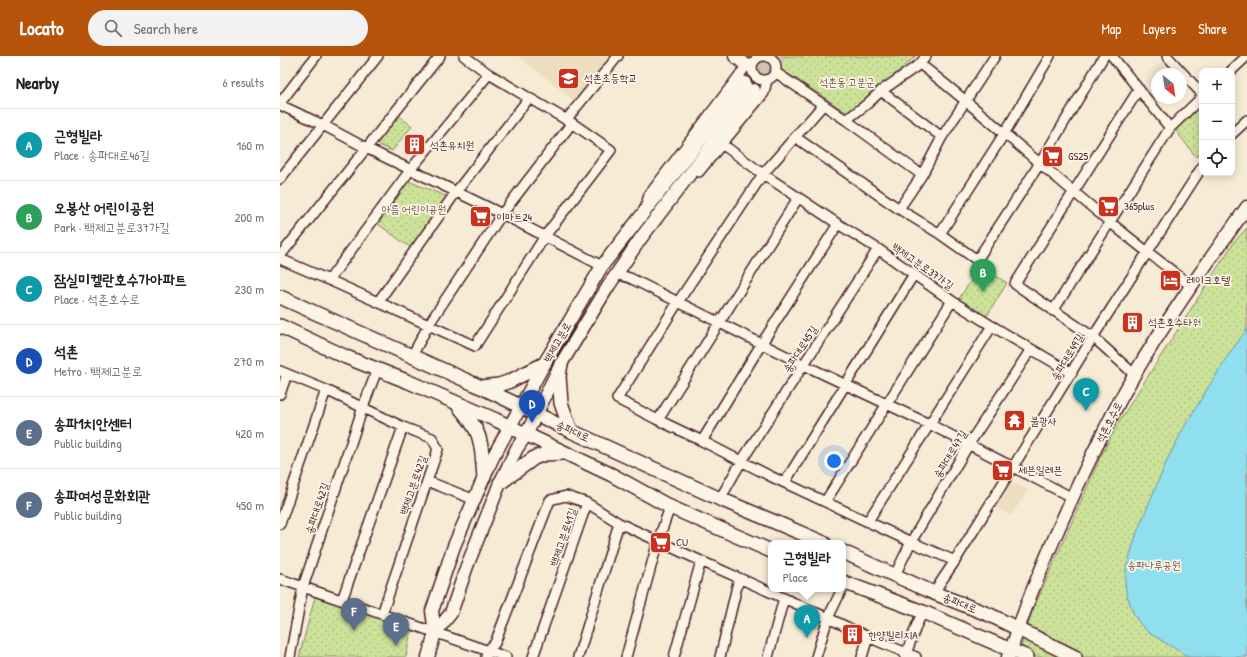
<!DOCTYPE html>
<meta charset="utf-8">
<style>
:root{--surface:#fff;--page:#f2f2f2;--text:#222;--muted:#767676;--line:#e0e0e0;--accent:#b45309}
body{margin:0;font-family:"Patrick Hand","Poor Story",sans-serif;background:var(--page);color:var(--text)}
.controls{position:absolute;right:12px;top:12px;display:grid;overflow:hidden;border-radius:8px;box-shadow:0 2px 10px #0003}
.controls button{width:36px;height:36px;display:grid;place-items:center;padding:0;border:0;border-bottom:1px solid var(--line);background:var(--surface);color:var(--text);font:20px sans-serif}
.compass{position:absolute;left:871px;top:12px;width:36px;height:36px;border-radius:50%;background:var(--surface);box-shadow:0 2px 10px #0003;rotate:150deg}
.you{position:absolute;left:554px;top:405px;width:14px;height:14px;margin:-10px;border:3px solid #fff;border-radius:50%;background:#1a73e8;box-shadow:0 0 0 6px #1a73e833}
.badge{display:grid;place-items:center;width:26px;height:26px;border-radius:50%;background:var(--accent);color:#fff;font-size:13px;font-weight:700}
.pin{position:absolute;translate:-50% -33px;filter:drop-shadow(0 1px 2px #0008)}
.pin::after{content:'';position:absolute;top:21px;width:14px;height:12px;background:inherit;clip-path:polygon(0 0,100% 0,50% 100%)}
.popup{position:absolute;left:488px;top:484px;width:78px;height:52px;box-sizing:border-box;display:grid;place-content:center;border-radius:8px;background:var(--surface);filter:drop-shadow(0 1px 3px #0005);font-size:13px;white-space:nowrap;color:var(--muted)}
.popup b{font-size:15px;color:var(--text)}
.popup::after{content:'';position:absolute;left:50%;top:100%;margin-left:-8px;border:8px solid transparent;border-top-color:var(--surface)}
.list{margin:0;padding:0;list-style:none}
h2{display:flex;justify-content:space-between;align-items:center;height:52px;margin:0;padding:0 16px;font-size:17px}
h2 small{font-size:13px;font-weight:400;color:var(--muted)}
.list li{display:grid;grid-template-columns:26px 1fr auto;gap:12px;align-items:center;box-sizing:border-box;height:72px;padding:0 16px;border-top:1px solid var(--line)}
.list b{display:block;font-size:15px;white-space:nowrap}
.list p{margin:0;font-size:13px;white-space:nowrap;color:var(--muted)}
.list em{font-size:13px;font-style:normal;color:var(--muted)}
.icon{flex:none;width:22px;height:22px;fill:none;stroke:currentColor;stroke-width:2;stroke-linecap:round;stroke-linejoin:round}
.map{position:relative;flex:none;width:967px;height:601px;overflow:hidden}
header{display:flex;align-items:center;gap:24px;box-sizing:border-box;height:56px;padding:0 20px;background:var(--accent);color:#fff}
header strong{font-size:19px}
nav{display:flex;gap:22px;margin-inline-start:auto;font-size:14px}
.search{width:280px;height:36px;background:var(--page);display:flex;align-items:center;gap:10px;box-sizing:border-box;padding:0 14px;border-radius:22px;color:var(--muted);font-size:15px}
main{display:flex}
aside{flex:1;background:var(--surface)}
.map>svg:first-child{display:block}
</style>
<header>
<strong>Locato</strong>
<div class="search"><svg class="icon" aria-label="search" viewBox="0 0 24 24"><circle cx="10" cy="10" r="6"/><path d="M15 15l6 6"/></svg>Search here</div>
<nav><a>Map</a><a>Layers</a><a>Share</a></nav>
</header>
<main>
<aside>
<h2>Nearby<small>6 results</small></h2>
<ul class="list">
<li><span class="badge" style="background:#0f9aa8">A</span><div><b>근형빌라</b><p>Place · 송파대로46길</p></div><em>160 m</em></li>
<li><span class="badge" style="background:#2e9e5b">B</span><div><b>오봉산 어린이공원</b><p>Park · 백제고분로37가길</p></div><em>200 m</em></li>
<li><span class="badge" style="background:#0f9aa8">C</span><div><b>잠실미켈란호수가아파트</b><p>Place · 석촌호수로</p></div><em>230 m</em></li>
<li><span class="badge" style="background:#1a4fb4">D</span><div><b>석촌</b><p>Metro · 백제고분로</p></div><em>270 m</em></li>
<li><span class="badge" style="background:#5c6f8a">E</span><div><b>송파1치안센터</b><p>Public building</p></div><em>420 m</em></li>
<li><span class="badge" style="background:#5c6f8a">F</span><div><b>송파여성문화회관</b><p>Public building</p></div><em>450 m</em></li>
</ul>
</aside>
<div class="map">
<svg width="967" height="601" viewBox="0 0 967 601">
<defs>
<pattern id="grass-dots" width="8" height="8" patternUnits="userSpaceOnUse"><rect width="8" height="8" fill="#cbe298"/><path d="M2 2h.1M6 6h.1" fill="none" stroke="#b0c183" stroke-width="1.8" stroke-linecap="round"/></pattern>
<pattern id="garden-furrows" width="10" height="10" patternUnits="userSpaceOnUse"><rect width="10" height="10" fill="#cbe298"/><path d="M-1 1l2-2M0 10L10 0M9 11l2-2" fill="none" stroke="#b0c183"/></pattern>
</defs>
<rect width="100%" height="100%" fill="#f6ebd4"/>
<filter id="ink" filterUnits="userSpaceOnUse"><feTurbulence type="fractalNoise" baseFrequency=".025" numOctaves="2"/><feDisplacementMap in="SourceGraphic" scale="8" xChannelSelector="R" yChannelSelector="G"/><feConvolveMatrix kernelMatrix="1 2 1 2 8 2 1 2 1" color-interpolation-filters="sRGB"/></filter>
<g filter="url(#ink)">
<!-- built -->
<path fill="#eedec0" d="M238 0H330L295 45Z
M728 424 749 434 730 460 713 449Z"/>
<!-- grass -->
<path fill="url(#grass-dots)" stroke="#8a8062" d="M496 0H636C613 19 592 41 568 58L541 39 499 12 498 4Z
M922 44V95L916 101 893 71Z
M118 59 132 70 112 95 95 87Z
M128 125 168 141 131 192 98 168Z
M967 172V601H738L752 556 820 402 840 364 861 331 954 186Z
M701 210 727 227 705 263 678 244Z
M35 541 132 570 126 601H19Z"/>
<!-- garden -->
<path fill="url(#garden-furrows)" stroke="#8a8062" d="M476 12a8 8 0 1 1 16 0a8 8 0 1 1-16 0Z"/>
<!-- water -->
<path fill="#90dfef" stroke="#7492a1" d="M967 273V601H909L869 577 861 569 854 559 847 539 845 528 846 513 857 476 888 402 907 366 947 301Z"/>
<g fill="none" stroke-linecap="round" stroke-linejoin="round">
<!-- secondary-tunnel -->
<path stroke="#d4c2b2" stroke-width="12" stroke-dasharray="12 6" stroke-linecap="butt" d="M465 27 485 0
M474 34 501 0"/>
<defs>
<path id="street" d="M472 12a12 12 0 1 1 24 0a12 12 0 1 1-24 0Z
M832 0 890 72
M887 0 922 38
M640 8C705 59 766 114 830 166 856 188 884 208 911 230
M951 15 967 0
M495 16 566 64 642 119
M601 35 662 81
M0 47 36 0
M0 49 43 69 86 92 222 158 322 210
M543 49 483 118 398 246 337 343 378 364 422 385 490 420 631 486 675 505
M286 64 338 0
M566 64 587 48 601 35 640 8 646 0
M952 78 967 64
M515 81 619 153 660 178 697 204 760 107 824 0
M442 88 483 118 558 168 598 193 672 245 712 270 792 317
M419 116 484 37 487 24
M0 123 98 0
M365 152 369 139 464 13 466 9 470 11
M619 153 642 119 662 81 715 0
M660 178 724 78 770 0
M0 200 160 0
M0 203 49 224 195 290 265 180 331 94 292 67 249 42 209 18 184 0
M336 218 350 222 524 309 651 369 793 442
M49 224 131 113 209 18
M98 246 176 136 249 42
M773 255 890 72 922 41
M132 300 149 268 222 158 292 67
M0 315 46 334 123 371 152 382 158 393 102 558
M855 319 813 281 735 228 859 33
M0 338 7 318
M378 364 518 142
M422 385 482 287 558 168
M147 425 195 444
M505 426 634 218
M440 443 461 406 598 193
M545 446 672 245
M588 465 712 270
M0 468 46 334
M615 519 631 486 689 388 751 293
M0 523 226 601
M654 537 662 524 675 505 813 281 922 111
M62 544 123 371
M10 601 23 531 83 351 97 314
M206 601 207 595 215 587 270 444 286 440 307 447 339 467 421 505 548 562 588 581 636 601
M253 601 307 447
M298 601 339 467
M346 601 378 485 390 451
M394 601 421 505
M440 601 459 522
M488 601 504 542
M536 601 548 562 562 533
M582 601 588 581
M625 601 637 568 643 556"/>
<path id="secondary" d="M455 0 466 9
M155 577 152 555 174 490 212 403 264 308 322 210 465 27
M148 601 155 577 171 557 187 510 220 427 237 392 246 379 281 308 329 229 361 182 474 34
M728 601C737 578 744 555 753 533 783 460 815 387 854 319 888 261 928 206 967 151"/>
<path id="primary" d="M0 241 201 331 291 375 440 443 502 469 544 487
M0 270 66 301 129 326 216 364 332 419 390 451 491 495
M281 308 279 320 281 347 291 375
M201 331 219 329 228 326 264 308
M178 349C183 356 189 362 193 369 203 383 202 404 204 421
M220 427 254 402 265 398 282 397
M563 496 654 537 710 559 795 601
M563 526 643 556 747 601"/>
</defs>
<!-- street casing -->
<use href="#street" stroke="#4a1f2b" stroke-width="12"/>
<!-- secondary casing -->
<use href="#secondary" stroke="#4a1f2b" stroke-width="15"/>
<!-- primary casing -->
<use href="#primary" stroke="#4a1f2b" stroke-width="16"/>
<!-- street -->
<use href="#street" stroke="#fcf5e5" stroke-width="9"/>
<!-- secondary -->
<use href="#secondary" stroke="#fcf5e5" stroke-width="12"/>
<!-- primary -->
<use href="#primary" stroke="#fcf5e5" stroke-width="13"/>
</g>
</g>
<!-- icons -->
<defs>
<symbol id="school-square" viewBox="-11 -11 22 22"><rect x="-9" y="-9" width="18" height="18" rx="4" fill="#c8321e" stroke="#fcf5e5"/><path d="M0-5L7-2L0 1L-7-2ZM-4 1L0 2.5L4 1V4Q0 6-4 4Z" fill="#fff"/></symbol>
<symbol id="building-square" viewBox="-11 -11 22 22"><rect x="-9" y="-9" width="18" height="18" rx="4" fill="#c8321e" stroke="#fcf5e5"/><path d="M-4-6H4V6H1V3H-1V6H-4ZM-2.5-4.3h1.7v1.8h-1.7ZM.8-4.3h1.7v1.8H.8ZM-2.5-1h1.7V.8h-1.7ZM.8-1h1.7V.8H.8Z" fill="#fff"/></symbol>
<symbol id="supermarket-square" viewBox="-11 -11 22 22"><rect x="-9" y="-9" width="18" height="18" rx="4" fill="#c8321e" stroke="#fcf5e5"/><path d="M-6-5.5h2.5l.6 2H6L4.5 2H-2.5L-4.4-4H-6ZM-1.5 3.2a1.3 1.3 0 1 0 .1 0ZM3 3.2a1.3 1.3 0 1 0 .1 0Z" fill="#fff"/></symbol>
<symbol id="hotel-square" viewBox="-11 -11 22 22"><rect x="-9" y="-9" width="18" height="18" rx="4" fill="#c8321e" stroke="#fcf5e5"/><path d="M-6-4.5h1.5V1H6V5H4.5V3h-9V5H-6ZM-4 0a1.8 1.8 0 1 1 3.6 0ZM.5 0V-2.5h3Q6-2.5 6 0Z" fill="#fff"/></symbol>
<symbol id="temple-square" viewBox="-11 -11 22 22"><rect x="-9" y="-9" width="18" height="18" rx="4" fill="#c8321e" stroke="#fcf5e5"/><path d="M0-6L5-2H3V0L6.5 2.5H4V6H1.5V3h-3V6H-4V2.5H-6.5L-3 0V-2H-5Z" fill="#fff"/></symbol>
</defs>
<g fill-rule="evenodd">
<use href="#school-square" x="276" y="10" width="25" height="25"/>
<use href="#building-square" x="122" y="76" width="25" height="25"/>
<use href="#supermarket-square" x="760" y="88" width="25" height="25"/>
<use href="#supermarket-square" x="816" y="138" width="25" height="25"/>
<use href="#supermarket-square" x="188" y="148" width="25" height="25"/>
<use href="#hotel-square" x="878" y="212" width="25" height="25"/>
<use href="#building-square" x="840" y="254" width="25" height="25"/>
<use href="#temple-square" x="722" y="352" width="25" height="25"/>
<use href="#supermarket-square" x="710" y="402" width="25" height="25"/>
<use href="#supermarket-square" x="368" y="474" width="25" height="25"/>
<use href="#building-square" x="560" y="566" width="25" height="25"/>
</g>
<g text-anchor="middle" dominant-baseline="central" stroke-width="3.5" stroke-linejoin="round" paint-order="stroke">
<!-- poi labels -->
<g font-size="11" fill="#4a1f2b" stroke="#fcf5e5" text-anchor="start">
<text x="304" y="22">석촌초등학교</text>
<text x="150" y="89">석촌유치원</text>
<text x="788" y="100">GS25</text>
<text x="844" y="150">365plus</text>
<text x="216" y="161">이마트24</text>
<text x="906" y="224">레이크호텔</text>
<text x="868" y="266">석촌호수타워</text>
<text x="750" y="365">불광사</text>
<text x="738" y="414">세븐일레븐</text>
<text x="396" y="486">CU</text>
<text x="588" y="579">한양빌리지A</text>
</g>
<!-- park labels -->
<g font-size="11" fill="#6a5046" stroke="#fcf5e5">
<text x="567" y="26">석촌동 고분군</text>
<text x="134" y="153">아름 어린이공원</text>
<text x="874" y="509">송파나루공원</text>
</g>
<!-- street labels -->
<g font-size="11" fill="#4a1f2b" stroke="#fcf5e5">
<text transform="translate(643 210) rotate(35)">백제고분로37가길</text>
<text transform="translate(277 286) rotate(-60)">백제고분로</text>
<text transform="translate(520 293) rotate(-57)">송파대로45길</text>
<text transform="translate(787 301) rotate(-59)">송파대로49길</text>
<text transform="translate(829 366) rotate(-63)">석촌호수로</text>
<text transform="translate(293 375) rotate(25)">송파대로</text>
<text transform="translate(670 398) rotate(-59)">송파대로47길</text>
<text transform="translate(133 429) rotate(-71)">백제고분로42길</text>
<text transform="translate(37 452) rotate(-72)">송파대로42길</text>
<text transform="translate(283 481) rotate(-71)">백제고분로41길</text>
<text transform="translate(680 547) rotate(22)">송파대로</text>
</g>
</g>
</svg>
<div class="controls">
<button>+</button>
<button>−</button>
<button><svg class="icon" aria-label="locate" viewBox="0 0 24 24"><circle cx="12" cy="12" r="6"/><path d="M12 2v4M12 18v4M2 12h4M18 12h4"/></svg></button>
</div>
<svg class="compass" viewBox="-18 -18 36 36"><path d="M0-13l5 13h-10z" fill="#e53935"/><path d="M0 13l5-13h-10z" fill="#767676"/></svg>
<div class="you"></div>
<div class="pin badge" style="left:527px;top:582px;background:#0f9aa8">A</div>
<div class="popup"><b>근형빌라</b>Place</div>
<div class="pin badge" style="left:703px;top:236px;background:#2e9e5b">B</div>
<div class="pin badge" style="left:806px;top:355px;background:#0f9aa8">C</div>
<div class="pin badge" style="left:252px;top:367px;background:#1a4fb4">D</div>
<div class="pin badge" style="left:116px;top:590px;background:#5c6f8a">E</div>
<div class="pin badge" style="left:74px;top:575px;background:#5c6f8a">F</div>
</div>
</main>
